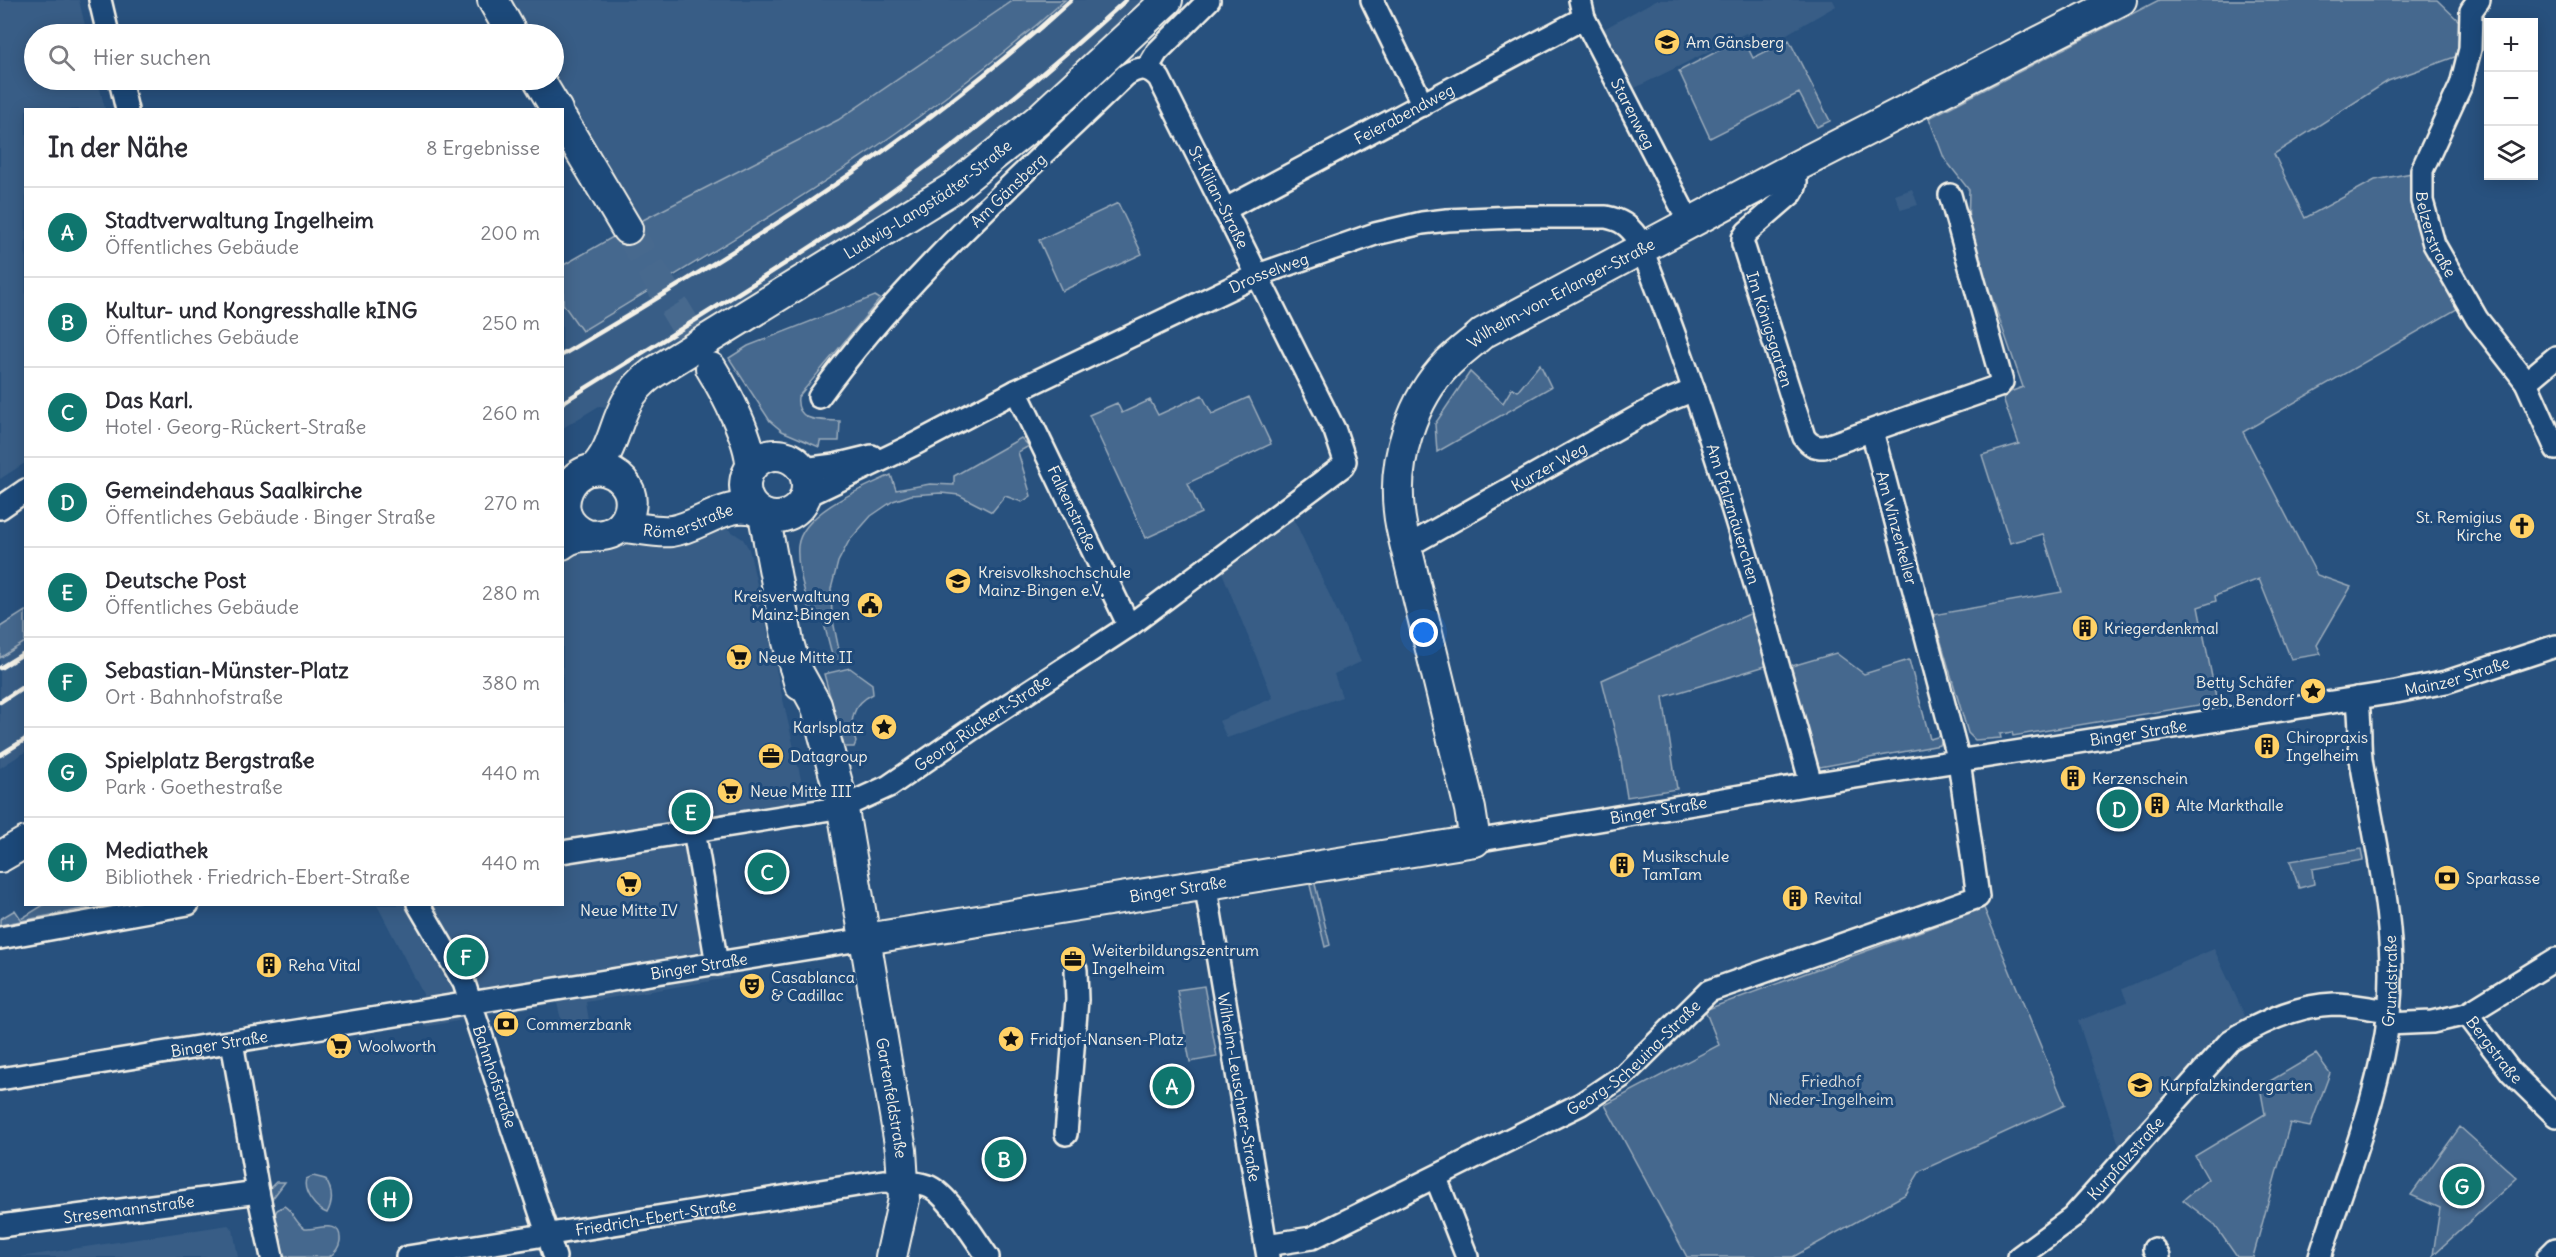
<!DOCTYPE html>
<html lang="de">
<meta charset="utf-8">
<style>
:root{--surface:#fff;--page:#f2f2f3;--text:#2b2b33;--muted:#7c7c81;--line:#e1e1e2;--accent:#0f766e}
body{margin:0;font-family:Delius,sans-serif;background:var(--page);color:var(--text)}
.controls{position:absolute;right:18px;top:18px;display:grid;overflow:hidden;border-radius:0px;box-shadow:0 3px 15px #0003}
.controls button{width:54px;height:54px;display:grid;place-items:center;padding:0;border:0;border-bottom:2px solid var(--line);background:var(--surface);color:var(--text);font:30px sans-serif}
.you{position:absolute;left:1424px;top:633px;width:21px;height:21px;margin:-15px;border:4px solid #fff;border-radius:50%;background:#1a73e8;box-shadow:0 0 0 9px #1a73e833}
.badge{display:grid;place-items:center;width:39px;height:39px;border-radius:50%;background:var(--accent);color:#fff;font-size:20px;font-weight:700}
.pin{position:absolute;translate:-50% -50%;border:3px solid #fff;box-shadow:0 2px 6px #0006}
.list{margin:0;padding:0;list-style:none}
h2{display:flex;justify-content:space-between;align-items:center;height:78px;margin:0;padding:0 24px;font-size:26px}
h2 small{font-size:20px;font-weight:400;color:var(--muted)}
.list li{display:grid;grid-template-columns:39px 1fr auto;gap:18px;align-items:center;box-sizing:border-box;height:90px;padding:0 24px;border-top:2px solid var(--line)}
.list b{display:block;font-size:22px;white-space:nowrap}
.list p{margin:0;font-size:20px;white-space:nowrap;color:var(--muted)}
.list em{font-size:20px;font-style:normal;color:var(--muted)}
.icon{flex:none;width:33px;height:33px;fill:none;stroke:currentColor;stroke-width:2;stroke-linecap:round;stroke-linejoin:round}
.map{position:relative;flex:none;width:2556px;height:1257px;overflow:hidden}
.search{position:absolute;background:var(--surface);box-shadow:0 3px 15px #0003;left:24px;top:24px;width:540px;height:66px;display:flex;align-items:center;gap:15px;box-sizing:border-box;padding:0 21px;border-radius:33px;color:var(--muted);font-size:22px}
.panel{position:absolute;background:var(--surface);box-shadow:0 3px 15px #0003;left:24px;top:108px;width:540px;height:798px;border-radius:0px}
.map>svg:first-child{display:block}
</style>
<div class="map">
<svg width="2556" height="1257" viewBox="0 0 2556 1257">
<rect width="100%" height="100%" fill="#28517e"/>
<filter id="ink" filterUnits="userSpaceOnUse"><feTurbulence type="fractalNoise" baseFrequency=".0167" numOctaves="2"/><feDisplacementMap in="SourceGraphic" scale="12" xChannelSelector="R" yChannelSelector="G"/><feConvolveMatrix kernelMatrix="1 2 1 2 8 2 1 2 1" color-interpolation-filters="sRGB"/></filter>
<g filter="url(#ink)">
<!-- built -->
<path fill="#375d86" d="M0 0H79L87 34H34V80H98L105 109 26 110 25 463 0 479Z
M511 0H1014L838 120 641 221 554 73V34H530Z
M1065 0H1148L974 156 608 407 599 406 563 428 562 304 582 331 669 281 810 193 922 116Z
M1656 0H1833L1836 6 1757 51 1746 33 1633 89 1600 31Z
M1912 189 1918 205 1901 210 1895 195Z
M1291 513 1361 662 1334 674 1342 697 1227 738 1219 721 1273 698 1219 565Z
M726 528 743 539 749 549 806 801 820 799 825 820 702 841 729 978 586 1002 590 1027 564 1032 557 1003 424 1027 423 994 377 905 562 904 563 563 580 551 595 553 625 545H671L717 529Z
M25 642V752L0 768V658Z
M2214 949 2245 1016 2120 1148 2078 1021 2127 1002 2122 989Z
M228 1225 233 1229 238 1257H20Z"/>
<!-- green -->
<path fill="#45688e" stroke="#9cacbb" stroke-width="1.5" d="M1014 0H1065C918 132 749 230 582 331L563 304 562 266 641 221 838 120Z
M2159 0H2437L2460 22 2463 54 2388 81 2274 154 2305 218 2375 180 2417 172 2422 232 2457 309 2243 432 2317 575 2351 587 2317 645 2321 654 2291 659 2259 579 2215 596 2216 601 2198 607 2217 702 2013 736 2012 732 2000 734 2001 738 1975 740 1968 733 1933 615 2062 592 2043 534 2010 543 1982 455 2019 444 2002 395 2023 387 1968 229 1969 190 1944 158 1929 118Z
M1743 38 1753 58 1789 40 1830 121 1817 127 1799 93 1710 138 1679 71Z
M1118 203 1142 254 1062 291 1039 240Z
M875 296 880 299 798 397C795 423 821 420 840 421L839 441H820L819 447 782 431 770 421 729 358 748 346Z
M1540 364 1551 387 1437 452 1435 424 1470 372 1503 403 1512 388 1518 391Z
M1202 395 1212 414 1249 397 1271 444 1188 483 1201 513 1146 538 1089 415 1117 403 1122 413 1150 400 1158 415Z
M1021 438 1029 446 1018 452 1031 496 1022 502 1005 496 992 512 959 495 941 493 911 495 893 501 871 516 849 541 838 562 831 589 832 616 841 660 834 662 821 612 810 614C806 593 796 567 798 546 802 512 863 488 891 475L896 490 930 484 954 485V476Z
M25 611V642L0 658V627Z
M1756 611 1772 664 1663 697 1677 789 1627 797 1619 748 1602 680Z
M1836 653 1864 674 1909 660 1930 739 1944 735 1940 745 1820 767 1812 761 1785 668Z
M850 668 872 684 873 694C852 704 848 722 856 742L854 747H844L824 674Z
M2361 849 2363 860 2312 869 2314 884 2299 888 2290 861Z
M1314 880 1330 945 1325 947 1309 881Z
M45 904 85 905 88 908 0 925V919L15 910 21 919Z
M1984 908 2065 1105 1920 1171 1906 1194 1793 1257H1687L1605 1105 1719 1045 1705 1010Z
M1204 986 1217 1057 1190 1062 1177 990Z
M2316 1054 2330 1073 2310 1127 2290 1123 2253 1257H2237L2214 1224 2183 1200 2208 1179 2195 1156 2265 1114 2260 1087Z
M2460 1127 2517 1178 2433 1255 2440 1208 2411 1195Z
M313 1176 325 1179C333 1190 333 1202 327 1213 316 1209 302 1192 306 1179Z
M276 1182H285L269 1203 266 1192Z
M284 1206C293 1211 295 1223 305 1229 316 1230 342 1218 340 1241 339 1248 335 1253 329 1257H285C276 1242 269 1226 277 1210Z"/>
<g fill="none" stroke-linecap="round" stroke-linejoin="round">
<!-- secondary-tunnel -->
<path stroke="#47698e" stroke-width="30" stroke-dasharray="30 15" stroke-linecap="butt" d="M627 229 711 368"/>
<defs>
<g id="street">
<path d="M100 0 108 34"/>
<path d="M1372 0 1423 105"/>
<path id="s1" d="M1580 0 1584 18 1684 212 1693 223"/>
<path id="s2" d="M2479 0 2471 11 2470 49 2461 85 2422 170V201L2434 244 2477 319 2526 382 2556 449"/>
<path d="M1147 69 1157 52 1209 0"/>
<path d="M120 80 127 110"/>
<path id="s3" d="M1791 169C1797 178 1798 184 1792 193L1747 232 1743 238V244L1804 437C1810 445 1814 447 1824 447L1999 386 2002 382 1950 195"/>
<path id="s4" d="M1224 210 1584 18"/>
<path d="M2526 382 2556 357"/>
<path id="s5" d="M1016 391 1129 626"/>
<path d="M803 469 835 465 872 456"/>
<path id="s6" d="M806 496 913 445 1016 391 1258 275 1375 234 1422 223 1447 220 1515 217H1606C1621 220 1628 225 1637 237 1709 415 1761 600 1811 784"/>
<path d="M0 508 26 490"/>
<path id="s7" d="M1406 547 1662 403 1694 390"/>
<path d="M694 830 717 964"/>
<path id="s8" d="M1475 841 1811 784 2396 692 2446 682 2556 646"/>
<path id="s9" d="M562 852 843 807 889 786 982 722 1129 626 1343 466 1345 461 1335 431 1159 78C1148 66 1139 67 1126 75 1020 178 906 276 819 397"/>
<path id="s10" d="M1205 883 1268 1257"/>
<path id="s11" d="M418 904 464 983 555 1257"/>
<path d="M0 938 188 904"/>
<path d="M2467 1014 2556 959"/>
<path id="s12" d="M2387 1024 2432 1022 2467 1014 2511 1072 2556 1116"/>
<path d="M232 1042 258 1192 272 1257"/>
<path id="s13" d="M0 1079 866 939"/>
<path d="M1066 1134 1077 1000 1076 970"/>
<path d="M1436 1178 1467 1257"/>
<path id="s14" d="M0 1226 258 1192"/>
<path id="s15" d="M1266 1245 1312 1238 1581 1104 1624 1075 1709 991 1978 897 1959 761 1872 431"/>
<path d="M2154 1249 2159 1257"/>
<path id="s16" d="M407 1257 883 1181C897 1182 916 1181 930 1187 949 1196 975 1239 988 1257"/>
<path id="s17" d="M2019 1257 2072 1218 2230 1041C2261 1022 2297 1005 2334 1004 2352 1004 2372 1009 2389 1011"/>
<path id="s18" d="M2320 1257C2345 1177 2380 1096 2389 1013 2398 930 2376 847 2362 766 2358 743 2362 721 2357 698"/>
<path d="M2548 1257 2556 1249"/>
</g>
<g id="secondary">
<path d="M493 0 512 34"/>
<path d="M539 80 557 110"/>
<path d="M562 120 627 229"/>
<path d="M711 368C725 391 752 442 751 467"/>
<circle cx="776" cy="486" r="31"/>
<path id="s19" d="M593 470C613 451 614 425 627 402 633 390 642 381 653 373L953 188 1038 120 1167 0"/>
<path d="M764 515 788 642 800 685"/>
<path id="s20" d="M620 527C637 527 655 533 672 531 700 527 727 500 756 510"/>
<path d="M562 544C581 528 604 544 621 526 630 517 633 503 629 491 626 484 621 478 614 474 573 451 541 517 587 535"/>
<path id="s21" d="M795 667 816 705 841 798 901 1150 904 1199 891 1257"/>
<path d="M0 857 26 842"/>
<path id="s22" d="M866 939 1475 841 1470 809 1406 547C1403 535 1400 523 1399 511 1393 460 1412 399 1448 363 1459 352 1472 343 1483 333L1791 169 2121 0"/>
</g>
</defs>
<!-- street casing -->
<use href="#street" stroke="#f4f1e8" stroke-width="26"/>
<!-- secondary casing -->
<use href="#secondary" stroke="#f4f1e8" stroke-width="34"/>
<!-- street -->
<use href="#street" stroke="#1f4a7a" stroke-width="21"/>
<!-- secondary -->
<use href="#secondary" stroke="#1f4a7a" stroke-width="30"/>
<!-- rail -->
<path stroke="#f4f1e8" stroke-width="4.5" d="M562 355C740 250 919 140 1071 0
M562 403C654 345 748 289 838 229 940 161 1036 82 1126 0
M0 668 26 652
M0 702 26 685
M0 755 26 739"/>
</g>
</g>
<!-- icons -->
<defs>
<symbol id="school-disc" viewBox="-11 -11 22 22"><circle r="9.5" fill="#ffd166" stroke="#1f4a7a"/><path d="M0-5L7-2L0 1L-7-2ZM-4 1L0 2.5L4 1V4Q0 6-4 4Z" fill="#111"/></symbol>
<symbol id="church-disc" viewBox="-11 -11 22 22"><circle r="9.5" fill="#ffd166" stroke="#1f4a7a"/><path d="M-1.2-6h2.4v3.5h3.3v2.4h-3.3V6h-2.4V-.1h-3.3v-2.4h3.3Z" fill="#111"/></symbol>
<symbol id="university-disc" viewBox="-11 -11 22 22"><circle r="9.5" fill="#ffd166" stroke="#1f4a7a"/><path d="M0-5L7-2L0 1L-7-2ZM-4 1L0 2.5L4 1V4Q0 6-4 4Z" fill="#111"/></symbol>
<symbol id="civic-disc" viewBox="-11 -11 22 22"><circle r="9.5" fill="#ffd166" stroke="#1f4a7a"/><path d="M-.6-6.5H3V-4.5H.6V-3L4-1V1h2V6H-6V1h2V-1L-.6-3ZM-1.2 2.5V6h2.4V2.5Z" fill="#111"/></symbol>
<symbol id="building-disc" viewBox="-11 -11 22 22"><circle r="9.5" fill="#ffd166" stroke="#1f4a7a"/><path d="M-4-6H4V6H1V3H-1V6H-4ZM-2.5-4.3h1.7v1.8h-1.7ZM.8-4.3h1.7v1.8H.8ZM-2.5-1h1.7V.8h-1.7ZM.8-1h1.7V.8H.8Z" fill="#111"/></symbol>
<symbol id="supermarket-disc" viewBox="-11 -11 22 22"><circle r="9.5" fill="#ffd166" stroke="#1f4a7a"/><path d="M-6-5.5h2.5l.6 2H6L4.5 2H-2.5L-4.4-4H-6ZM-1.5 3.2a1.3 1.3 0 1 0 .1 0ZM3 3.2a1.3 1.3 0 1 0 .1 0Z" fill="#111"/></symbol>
<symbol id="sight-disc" viewBox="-11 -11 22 22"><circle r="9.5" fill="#ffd166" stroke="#1f4a7a"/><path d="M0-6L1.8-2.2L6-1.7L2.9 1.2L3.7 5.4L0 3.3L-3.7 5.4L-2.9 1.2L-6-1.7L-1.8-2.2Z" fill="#111"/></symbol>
<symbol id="office-disc" viewBox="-11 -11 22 22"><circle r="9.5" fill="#ffd166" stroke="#1f4a7a"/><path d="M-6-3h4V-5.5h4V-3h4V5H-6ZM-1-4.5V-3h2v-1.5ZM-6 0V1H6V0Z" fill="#111"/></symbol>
<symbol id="bank-disc" viewBox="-11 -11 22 22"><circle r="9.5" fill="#ffd166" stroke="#1f4a7a"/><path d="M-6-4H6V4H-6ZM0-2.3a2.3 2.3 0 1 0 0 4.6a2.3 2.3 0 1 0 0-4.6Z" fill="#111"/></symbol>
<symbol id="theatre-disc" viewBox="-11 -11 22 22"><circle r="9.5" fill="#ffd166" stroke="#1f4a7a"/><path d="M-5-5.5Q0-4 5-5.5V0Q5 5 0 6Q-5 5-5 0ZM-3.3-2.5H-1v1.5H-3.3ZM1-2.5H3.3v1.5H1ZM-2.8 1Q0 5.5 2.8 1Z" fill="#111"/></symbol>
</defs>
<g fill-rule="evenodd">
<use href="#school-disc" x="1652" y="27" width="30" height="30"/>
<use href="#church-disc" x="2507" y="511" width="30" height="30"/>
<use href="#university-disc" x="943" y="566" width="30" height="30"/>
<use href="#civic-disc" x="855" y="590" width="30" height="30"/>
<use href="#building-disc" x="2070" y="613" width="30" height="30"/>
<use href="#supermarket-disc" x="724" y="642" width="30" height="30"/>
<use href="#sight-disc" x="2298" y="676" width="30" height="30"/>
<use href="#sight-disc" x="869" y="712" width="30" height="30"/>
<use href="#building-disc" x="2252" y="731" width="30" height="30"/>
<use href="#office-disc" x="756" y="741" width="30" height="30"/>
<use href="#building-disc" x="2058" y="763" width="30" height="30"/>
<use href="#supermarket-disc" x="715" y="776" width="30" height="30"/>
<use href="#building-disc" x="2142" y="790" width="30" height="30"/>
<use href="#building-disc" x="1607" y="850" width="30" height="30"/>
<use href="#bank-disc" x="2432" y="863" width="30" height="30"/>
<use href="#supermarket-disc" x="614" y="869" width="30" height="30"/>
<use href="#building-disc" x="1780" y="883" width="30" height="30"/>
<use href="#office-disc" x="1058" y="944" width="30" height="30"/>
<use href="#building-disc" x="254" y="950" width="30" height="30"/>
<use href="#theatre-disc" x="737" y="971" width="30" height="30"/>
<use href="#bank-disc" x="491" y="1009" width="30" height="30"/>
<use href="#sight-disc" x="996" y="1024" width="30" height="30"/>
<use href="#supermarket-disc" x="324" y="1031" width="30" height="30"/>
<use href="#school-disc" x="2125" y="1070" width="30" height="30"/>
</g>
<g text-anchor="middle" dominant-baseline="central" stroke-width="6" stroke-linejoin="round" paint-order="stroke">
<!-- poi labels -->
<g font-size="16" fill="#f4f1e8" stroke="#1f4a7a" text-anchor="start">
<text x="1686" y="42">Am Gänsberg</text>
<text x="2502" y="517" text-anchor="end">St. Remigius<tspan x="2502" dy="18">Kirche</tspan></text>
<text x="978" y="572">Kreisvolkshochschule<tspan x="978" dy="18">Mainz-Bingen e.V.</tspan></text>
<text x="850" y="596" text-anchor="end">Kreisverwaltung<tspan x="850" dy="18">Mainz-Bingen</tspan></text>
<text x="2104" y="628">Kriegerdenkmal</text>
<text x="758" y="657">Neue Mitte II</text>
<text x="2294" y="682" text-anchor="end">Betty Schäfer<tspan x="2294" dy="18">geb. Bendorf</tspan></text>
<text x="864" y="727" text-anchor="end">Karlsplatz</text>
<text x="2286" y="737">Chiropraxis<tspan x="2286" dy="18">Ingelheim</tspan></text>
<text x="790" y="756">Datagroup</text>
<text x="2092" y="778">Kerzenschein</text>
<text x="750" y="791">Neue Mitte III</text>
<text x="2176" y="805">Alte Markthalle</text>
<text x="1642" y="856">Musikschule<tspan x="1642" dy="18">TamTam</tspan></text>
<text x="2466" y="878">Sparkasse</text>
<text x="1814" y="898">Revital</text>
<text x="629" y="910" text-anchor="middle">Neue Mitte IV</text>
<text x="1092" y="950">Weiterbildungszentrum<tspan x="1092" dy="18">Ingelheim</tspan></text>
<text x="288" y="965">Reha Vital</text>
<text x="771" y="977">Casablanca<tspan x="771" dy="18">&amp; Cadillac</tspan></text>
<text x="526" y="1024">Commerzbank</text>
<text x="1030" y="1039">Fridtjof-Nansen-Platz</text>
<text x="358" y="1046">Woolworth</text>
<text x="2160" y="1085">Kurpfalzkindergarten</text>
</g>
<!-- street labels -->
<g font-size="16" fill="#f4f1e8" stroke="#1f4a7a">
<text stroke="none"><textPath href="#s1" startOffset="126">Starenweg</textPath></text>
<text stroke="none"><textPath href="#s4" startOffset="204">Feierabendweg</textPath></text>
<text transform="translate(1008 190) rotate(-44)">Am Gänsberg</text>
<text transform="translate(1219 197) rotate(63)">St-Kilian-Straße</text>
<text stroke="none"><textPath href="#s19" startOffset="441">Ludwig-Langstädter-Straße</textPath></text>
<text stroke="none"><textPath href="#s2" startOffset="249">Belzerstraße</textPath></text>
<text stroke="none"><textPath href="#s6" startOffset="514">Drosselweg</textPath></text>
<text stroke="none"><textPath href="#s22" startOffset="1250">Wilhelm-von-Erlanger-Straße</textPath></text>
<text stroke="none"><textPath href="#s3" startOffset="188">Im Königsgarten</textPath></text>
<text stroke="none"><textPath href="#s7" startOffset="164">Kurzer Weg</textPath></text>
<text stroke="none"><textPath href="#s5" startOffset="130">Falkenstraße</textPath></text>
<text stroke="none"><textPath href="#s6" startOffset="1191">Am Pfalzmäuerchen</textPath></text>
<text stroke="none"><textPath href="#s20" startOffset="70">Römerstraße</textPath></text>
<text transform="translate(1897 528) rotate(75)">Am Winzerkeller</text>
<text stroke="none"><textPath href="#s8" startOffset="996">Mainzer Straße</textPath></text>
<text stroke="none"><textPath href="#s9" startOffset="448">Georg-Rückert-Straße</textPath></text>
<text stroke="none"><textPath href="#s8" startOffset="672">Binger Straße</textPath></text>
<text stroke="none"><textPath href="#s8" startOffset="186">Binger Straße</textPath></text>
<text stroke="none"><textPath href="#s22" startOffset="316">Binger Straße</textPath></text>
<text stroke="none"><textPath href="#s13" startOffset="708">Binger Straße</textPath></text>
<text stroke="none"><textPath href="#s18" startOffset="286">Grundstraße</textPath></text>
<text stroke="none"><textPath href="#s13" startOffset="222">Binger Straße</textPath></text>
<text stroke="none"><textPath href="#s12" startOffset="126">Bergstraße</textPath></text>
<text stroke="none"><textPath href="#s15" startOffset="417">Georg-Scheuing-Straße</textPath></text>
<text stroke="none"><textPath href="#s11" startOffset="190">Bahnhofstraße</textPath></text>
<text stroke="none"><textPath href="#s10" startOffset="207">Wilhelm-Leuschner-Straße</textPath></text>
<text stroke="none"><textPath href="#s21" startOffset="444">Gartenfeldstraße</textPath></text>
<text stroke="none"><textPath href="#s17" startOffset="146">Kurpfalzstraße</textPath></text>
<text stroke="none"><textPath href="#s14" startOffset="130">Stresemannstraße</textPath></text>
<text stroke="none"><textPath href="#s16" startOffset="252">Friedrich-Ebert-Straße</textPath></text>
</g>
<!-- park labels -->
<g font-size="16" fill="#dadcda" stroke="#1f4a7a">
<text x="1831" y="1081">Friedhof<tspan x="1831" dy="18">Nieder-Ingelheim</tspan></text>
</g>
</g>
</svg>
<div class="controls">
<button>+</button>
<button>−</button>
<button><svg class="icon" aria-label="layers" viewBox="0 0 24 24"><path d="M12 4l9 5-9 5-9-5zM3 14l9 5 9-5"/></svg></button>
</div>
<div class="you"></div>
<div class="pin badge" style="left:1172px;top:1086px">A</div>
<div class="pin badge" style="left:1004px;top:1159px">B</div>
<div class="pin badge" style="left:767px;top:872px">C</div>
<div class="pin badge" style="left:2119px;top:809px">D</div>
<div class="pin badge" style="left:691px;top:812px">E</div>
<div class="pin badge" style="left:466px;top:957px">F</div>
<div class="pin badge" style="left:2462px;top:1186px">G</div>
<div class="pin badge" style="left:390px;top:1199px">H</div>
<div class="search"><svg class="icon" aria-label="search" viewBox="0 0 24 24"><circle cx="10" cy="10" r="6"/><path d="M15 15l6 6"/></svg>Hier suchen</div>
<section class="panel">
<h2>In der Nähe<small>8 Ergebnisse</small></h2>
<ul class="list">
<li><span class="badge">A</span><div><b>Stadtverwaltung Ingelheim</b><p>Öffentliches Gebäude</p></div><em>200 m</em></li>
<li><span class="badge">B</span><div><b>Kultur- und Kongresshalle kING</b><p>Öffentliches Gebäude</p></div><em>250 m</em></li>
<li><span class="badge">C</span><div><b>Das Karl.</b><p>Hotel · Georg-Rückert-Straße</p></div><em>260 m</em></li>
<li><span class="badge">D</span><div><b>Gemeindehaus Saalkirche</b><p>Öffentliches Gebäude · Binger Straße</p></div><em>270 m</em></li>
<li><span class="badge">E</span><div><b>Deutsche Post</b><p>Öffentliches Gebäude</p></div><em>280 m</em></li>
<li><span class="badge">F</span><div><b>Sebastian-Münster-Platz</b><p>Ort · Bahnhofstraße</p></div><em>380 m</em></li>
<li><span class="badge">G</span><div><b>Spielplatz Bergstraße</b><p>Park · Goethestraße</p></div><em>440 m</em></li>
<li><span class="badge">H</span><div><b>Mediathek</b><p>Bibliothek · Friedrich-Ebert-Straße</p></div><em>440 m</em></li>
</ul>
</section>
</div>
